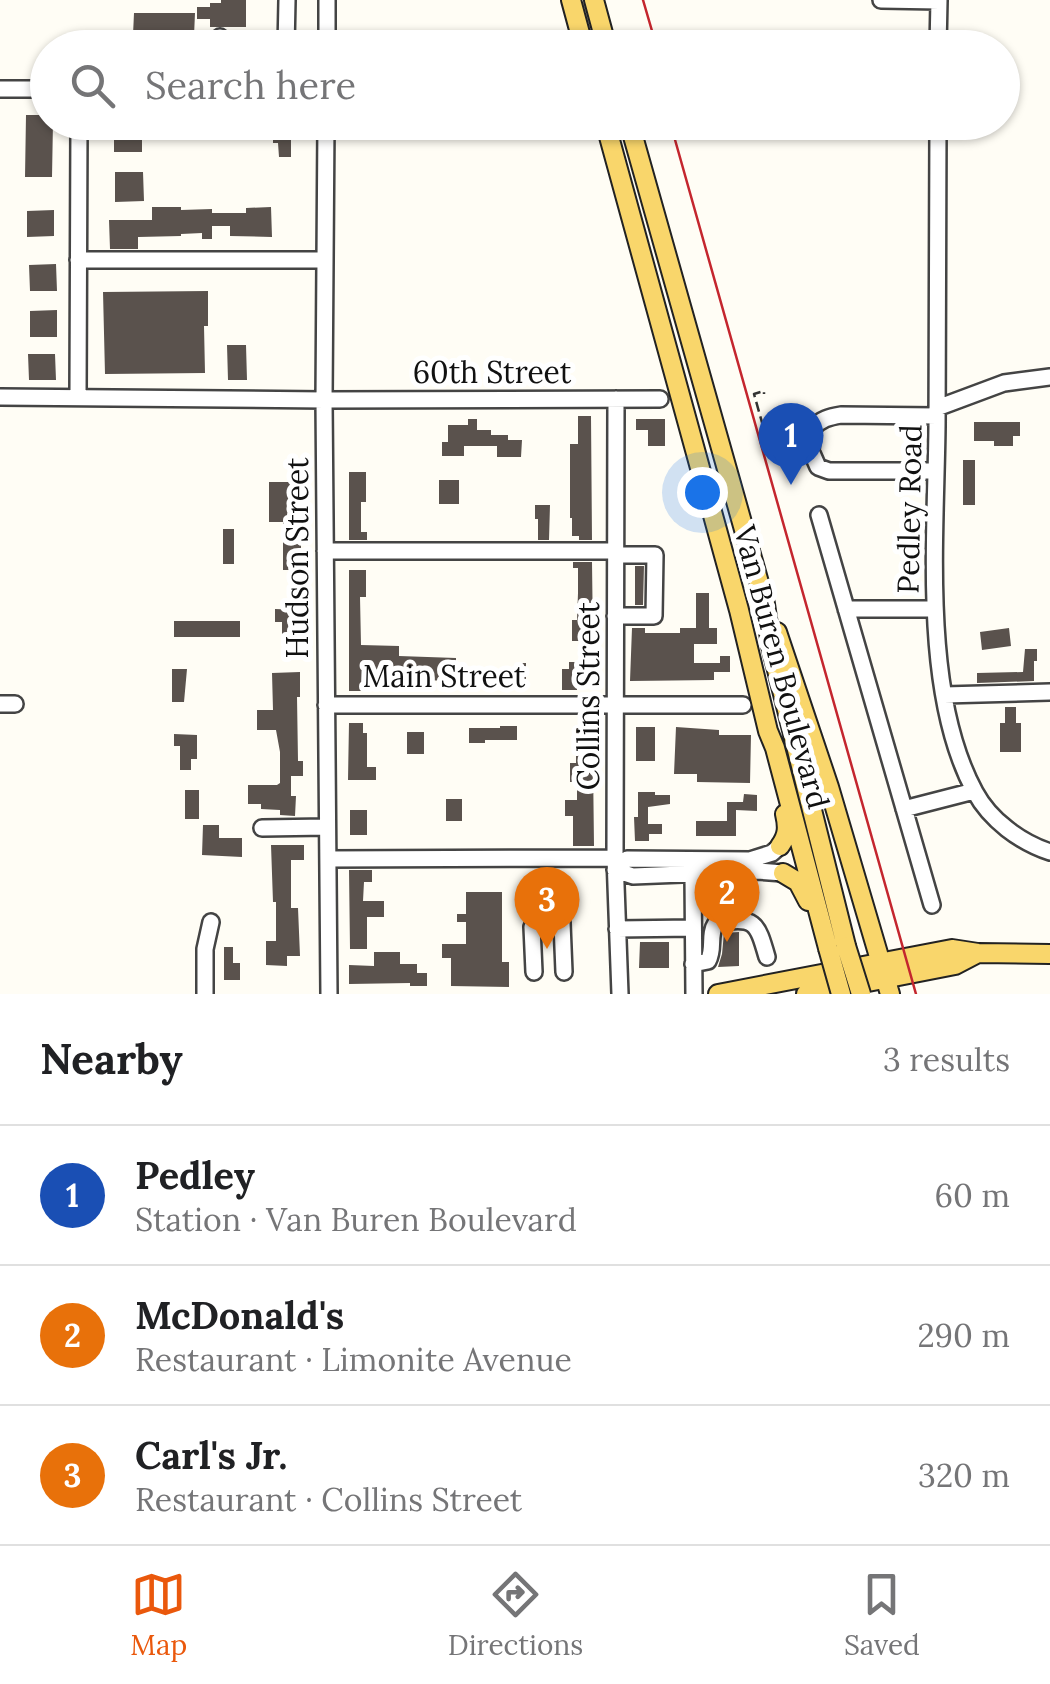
<!DOCTYPE html>
<meta charset="utf-8">
<style>
:root{--surface:#fff;--page:#f6f6f6;--text:#202124;--muted:#757577;--line:#e0e0e0;--accent:#ea580c}
body{margin:0;font-family:Lora,serif;background:var(--page);color:var(--text)}
.you{position:absolute;left:702px;top:492px;width:35px;height:35px;margin:-25px;border:8px solid #fff;border-radius:50%;background:#1a73e8;box-shadow:0 0 0 15px #1a73e833}
.badge{display:grid;place-items:center;width:65px;height:65px;border-radius:50%;background:var(--accent);color:#fff;font-size:32px;font-weight:700}
.pin{position:absolute;translate:-50% -82px;filter:drop-shadow(0 2px 5px #0008)}
.pin::after{content:'';position:absolute;top:52px;width:35px;height:30px;background:inherit;clip-path:polygon(0 0,100% 0,50% 100%)}
.list{margin:0;padding:0;list-style:none}
h2{display:flex;justify-content:space-between;align-items:center;height:130px;margin:0;padding:0 40px;font-size:42px}
h2 small{font-size:32px;font-weight:400;color:var(--muted)}
.list li{display:grid;grid-template-columns:65px 1fr auto;gap:30px;align-items:center;box-sizing:border-box;height:140px;padding:0 40px;border-top:2px solid var(--line)}
.list b{display:block;font-size:38px;white-space:nowrap}
.list p{margin:0;font-size:32px;white-space:nowrap;color:var(--muted)}
.list em{font-size:32px;font-style:normal;color:var(--muted)}
.icon{flex:none;width:55px;height:55px;fill:none;stroke:currentColor;stroke-width:2;stroke-linecap:round;stroke-linejoin:round}
.map{position:relative;flex:none;width:1050px;height:994px;overflow:hidden}
.search{position:absolute;background:var(--surface);box-shadow:0 2px 8px #0004;left:30px;right:30px;top:30px;height:110px;display:flex;align-items:center;gap:25px;box-sizing:border-box;padding:0 35px;border-radius:55px;color:var(--muted);font-size:38px}
.sheet{height:550px;background:var(--surface)}
nav{display:flex;justify-content:space-around;align-items:center;box-sizing:border-box;height:140px;border-top:2px solid var(--line);background:var(--surface);font-size:28px;color:var(--muted)}
nav a{display:grid;justify-items:center;gap:5px}
nav .on{color:var(--accent)}
.map>svg:first-child{display:block}
</style>
<div class="map">
<svg width="1050" height="994" viewBox="0 0 1050 994">
<rect width="100%" height="100%" fill="#fffdf5"/>
<!-- building -->
<path fill="#5a524d" d="M221 0H246V27H210V19H197V7H210V3H221Z
M134 13H195L194 36 133 35Z
M26 115H48V122H53L52 177H25Z
M114 122H142V152H114Z
M273 122H291V157H279L278 143H273Z
M115 172H143L144 201 115 202Z
M152 207H181V210L212 209V213H246V208L271 207 272 237 230 236V226H212V239H202V233L181 234V236L138 237V249H110L109 220H152Z
M54 210V236L27 237V211Z
M56 264 57 291H30L29 265Z
M208 291V326H204L205 373 105 374 103 292Z
M57 310V337H30V311Z
M227 345H246L247 380H228Z
M28 354H55L56 380H29Z
M578 416H591L592 540H579V536H572V518H570V444H578Z
M468 419H477V430H491V435H508V440H522L521 457H497V446H464V456H442V442H448V425H468Z
M636 419H665V446H648V430H636Z
M974 422H1020V436H1013V446H994V441H974Z
M963 460H975V505H963Z
M349 472H366V502H361V532H367V540H349Z
M439 480H459V504H439Z
M269 482H302V493H294V510H301V570H283V522H269Z
M535 505H550L549 540H538V519H535Z
M223 529H234V564H223Z
M573 562H592L593 641H572V620H577L578 593V568H573Z
M635 566H644L643 605H635Z
M349 570H366V597H360L361 645 399 646V656L456 658V664H463V681L412 680V670L386 669V678H368V691H349Z
M696 593H709V628H717V644H694V663H720V656H730V672H714V680L630 681 632 628H645V633H680V628H696Z
M275 609 301 610V636H282V622H275Z
M174 621H240V637H174Z
M1009 628 1011 646 982 650 980 632Z
M1025 649H1037V661H1034V681L977 683V673L1023 672Z
M569 662H592V681H577V690H562V669H569Z
M516 663H526V681H499V669H516Z
M172 669H187L184 702H172Z
M300 672V697H297L298 761H303V776H291V796H296L295 816 280 815V810L261 809V804H248V785H277L280 783V752L276 730H257V710H273L272 673Z
M1005 707H1016V723H1021V752H1000V723H1005Z
M349 723H363V733H367V767H376V780H348Z
M500 726H517V740H485V743H469V728H500Z
M636 727H655V761H636Z
M676 727 719 730V735H751L750 783 697 782V774H674Z
M576 728H594V746H588V763H593L594 846H573V816H565V800H577V782H570V763H576Z
M407 732H424V754H407Z
M174 734 197 735V759H191V770H180V746H174Z
M185 790H199V819H185Z
M638 792H655V795H670V804L648 807V824H662V834H649V841H635L634 817H638Z
M744 794 757 795V811L736 810V836H696V821H727V802H743Z
M446 799H462V821H446Z
M350 810H367V835H350Z
M203 825H219V838H242V857L202 855Z
M271 845H304V860H291V908H298L300 956H287V966L266 965V941H276V902H273Z
M349 870H372V882H364L363 901H384V917H367V949H350Z
M466 892H502V962H509V987L451 986V958H442V944H466V922H457V914H466Z
M739 932V966L718 967 722 954 724 933Z
M640 942H669V968H639Z
M224 947H233V963H240V980H224Z
M374 952H400V964H417V973H427V986H410V983L349 984V965L374 966Z"/>
<g fill="none" stroke-linecap="round" stroke-linejoin="round">
<defs>
<path id="minor" d="M881 0 939 1
M220 37V48
M286 48 287 0
M327 48V0
M938 48 939 0
M0 89H48
M326 122 324 400 329 994
M938 122C938 224 938 325 937 426 936 536 921 693 975 792 990 820 1020 842 1050 852
M78 260H325
M0 397 324 400 660 399
M78 398 79 122
M616 399 615 858 620 994
M937 408 1004 383 1050 377
M936 471H829L818 467 811 451 813 428C821 419 829 417 841 415L937 416
M819 515 932 905
M325 551H615
M846 609H935
M615 616H654L655 555H615
M944 695 1050 692
M0 704H15
M326 705H743
M904 809 974 791
M262 828 327 827
M780 846 772 853 750 860 627 859 615 870 633 876 757 871 783 873
M328 859 615 858
M693 874 694 994
M617 929 693 928
M693 964 708 961C715 949 708 935 716 923 755 916 757 922 767 957
M534 972 532 927C538 916 553 916 562 923L564 972
M205 994V949L211 922"/>
<path id="major" d="M571 0 584 48
M594 0 607 48
M605 122 739 610 768 731 775 748 828 948
M629 122 765 604 771 646 846 946
M777 632 829 787 890 994
M780 846C788 835 788 827 785 814
M783 873 798 882 808 901
M718 994 952 949 978 953 1050 954
M806 994 955 965 978 953"/>
</defs>
<!-- minor casing -->
<use href="#minor" stroke="#444" stroke-width="20"/>
<!-- major casing -->
<use href="#major" stroke="#222" stroke-width="22"/>
<!-- path -->
<path stroke="#333" stroke-width="2.5" stroke-dasharray="10 5" stroke-linecap="butt" d="M763 426 754 394 764 391V394"/>
<!-- minor -->
<use href="#minor" stroke="#fff" stroke-width="15"/>
<!-- major -->
<use href="#major" stroke="#f9d66b" stroke-width="18"/>
<!-- rail -->
<path stroke="#c4262e" stroke-width="2.5" d="M643 0 657 48
M670 122 916 994"/>
<defs>
<path id="major-bridge" d="M846 946 861 994
M828 948 841 994"/>
</defs>
<!-- major-bridge casing -->
<use href="#major-bridge" stroke="#222" stroke-width="22" stroke-linecap="butt"/>
<!-- major-bridge -->
<use href="#major-bridge" stroke="#f9d66b" stroke-width="18"/>
</g>
<g text-anchor="middle" dominant-baseline="central" stroke-width="10" stroke-linejoin="round" paint-order="stroke">
<!-- street labels -->
<g font-size="30" fill="#111" stroke="#fff">
<text x="492" y="372">60th Street</text>
<text transform="translate(909 509) rotate(-89)">Pedley Road</text>
<text transform="translate(297 558) rotate(-90)">Hudson Street</text>
<text transform="translate(782 667) rotate(75)">Van Buren Boulevard</text>
<text x="444" y="676">Main Street</text>
<text transform="translate(588 696) rotate(-90)">Collins Street</text>
</g>
</g>
</svg>
<div class="you"></div>
<div class="pin badge" style="left:791px;top:485px;background:#1a4fb4">1</div>
<div class="pin badge" style="left:727px;top:942px;background:#e8710a">2</div>
<div class="pin badge" style="left:547px;top:949px;background:#e8710a">3</div>
<div class="search"><svg class="icon" aria-label="search" viewBox="0 0 24 24"><circle cx="10" cy="10" r="6"/><path d="M15 15l6 6"/></svg>Search here</div>
</div>
<section class="sheet">
<h2>Nearby<small>3 results</small></h2>
<ul class="list">
<li><span class="badge" style="background:#1a4fb4">1</span><div><b>Pedley</b><p>Station · Van Buren Boulevard</p></div><em>60 m</em></li>
<li><span class="badge" style="background:#e8710a">2</span><div><b>McDonald's</b><p>Restaurant · Limonite Avenue</p></div><em>290 m</em></li>
<li><span class="badge" style="background:#e8710a">3</span><div><b>Carl's Jr.</b><p>Restaurant · Collins Street</p></div><em>320 m</em></li>
</ul>
</section>
<nav>
<a class="on"><svg class="icon" aria-label="map" viewBox="0 0 24 24"><path d="M3 6l6-2 6 2 6-2v14l-6 2-6-2-6 2zM9 4v14M15 6v14"/></svg>Map</a>
<a><svg class="icon" aria-label="directions" viewBox="0 0 24 24"><path d="M12 3l9 9-9 9-9-9zM9 14v-3h6M13 9l2 2-2 2"/></svg>Directions</a>
<a><svg class="icon" aria-label="saved" viewBox="0 0 24 24"><path d="M7 4h10v16l-5-4-5 4z"/></svg>Saved</a>
</nav>
